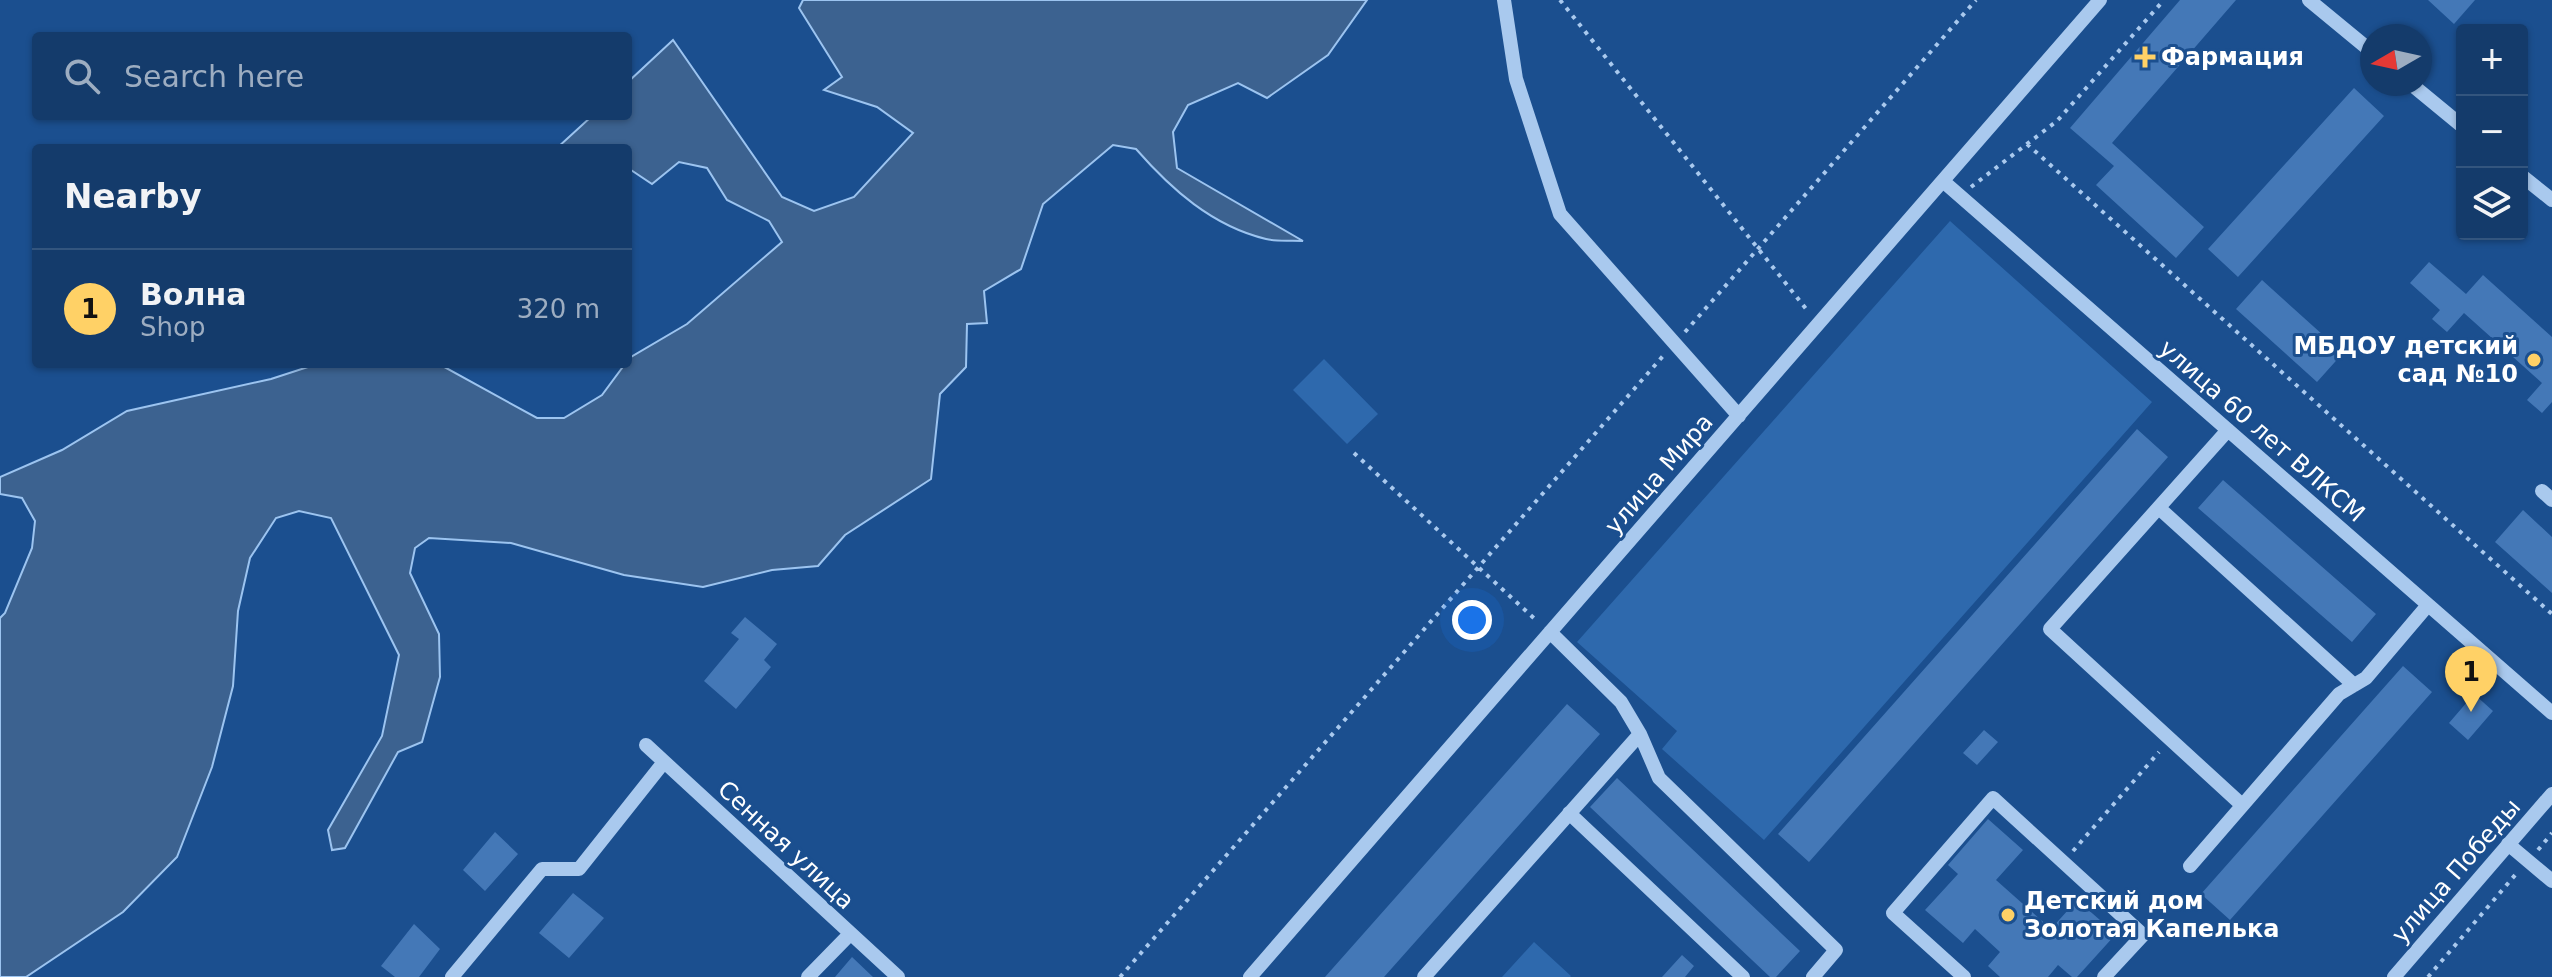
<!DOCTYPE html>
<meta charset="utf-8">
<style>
:root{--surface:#143b6b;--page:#1d4271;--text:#f1f3f6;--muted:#9dadc1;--line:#33557e;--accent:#ffd166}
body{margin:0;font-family:"DejaVu Sans",sans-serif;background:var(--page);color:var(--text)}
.controls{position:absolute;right:24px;top:24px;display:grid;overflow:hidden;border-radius:8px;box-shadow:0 2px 6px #0004}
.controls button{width:72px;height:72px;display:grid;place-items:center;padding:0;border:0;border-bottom:2px solid var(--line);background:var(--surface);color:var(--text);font:40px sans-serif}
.compass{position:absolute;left:2360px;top:24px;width:72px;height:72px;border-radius:50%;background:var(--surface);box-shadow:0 2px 6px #0004;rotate:261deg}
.you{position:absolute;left:1472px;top:620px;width:28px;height:28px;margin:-20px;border:6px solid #fff;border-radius:50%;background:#1a73e8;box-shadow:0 0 0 12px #1a73e833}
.badge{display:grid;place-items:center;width:52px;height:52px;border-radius:50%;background:var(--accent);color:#111;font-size:26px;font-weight:700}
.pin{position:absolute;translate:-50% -66px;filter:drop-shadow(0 2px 4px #0008)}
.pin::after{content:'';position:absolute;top:42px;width:28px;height:24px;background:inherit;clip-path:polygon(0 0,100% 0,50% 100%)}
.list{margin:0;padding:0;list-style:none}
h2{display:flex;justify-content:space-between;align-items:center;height:104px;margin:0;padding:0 32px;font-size:34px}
h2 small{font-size:26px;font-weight:400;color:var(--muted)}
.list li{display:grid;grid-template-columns:52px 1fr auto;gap:24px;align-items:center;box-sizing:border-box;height:120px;padding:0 32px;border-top:2px solid var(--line)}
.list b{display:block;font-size:30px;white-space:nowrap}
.list p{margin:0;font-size:26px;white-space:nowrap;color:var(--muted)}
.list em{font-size:26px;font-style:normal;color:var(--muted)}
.icon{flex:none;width:44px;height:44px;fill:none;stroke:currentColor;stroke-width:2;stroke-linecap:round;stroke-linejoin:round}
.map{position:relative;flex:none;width:2552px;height:977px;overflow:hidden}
.search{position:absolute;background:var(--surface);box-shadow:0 2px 6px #0004;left:32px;top:32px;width:600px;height:88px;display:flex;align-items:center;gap:20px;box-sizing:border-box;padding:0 28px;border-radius:8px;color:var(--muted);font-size:30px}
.panel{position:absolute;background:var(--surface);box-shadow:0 2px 6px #0004;left:32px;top:144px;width:600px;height:224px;border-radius:8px}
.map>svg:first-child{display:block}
</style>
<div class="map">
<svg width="2552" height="977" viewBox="0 0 2552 977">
<rect width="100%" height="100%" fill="#1b4f8f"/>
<!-- green -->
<path fill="#2e69ad" d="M1950 221 2152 402 1764 840 1662 749 1677 731 1577 642Z
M1324 359 1378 414 1347 444 1293 390Z
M1534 942 1571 976 1570 977H1502Z"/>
<!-- water -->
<path fill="#3c6290" stroke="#9cc4f0" stroke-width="2" d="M803 0H1367L1328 55 1267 98 1238 83 1188 105 1173 132 1177 168 1303 241C1292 240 1277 242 1266 239 1212 226 1171 189 1136 149L1113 145 1043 204 1021 269 984 291 987 323 967 324 966 367 940 394 931 479 845 535 818 566 772 570 703 587 624 575 511 543 429 538 415 548 410 573 439 634 440 677 422 742 398 752 345 848 332 850 328 830 382 736 399 655 331 518 299 511 276 518 250 558 238 611 233 686 212 767 177 857 123 912 26 977H0V618L5 613 32 548 35 521 22 498 0 494V477L62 450 127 411 271 379 317 364H439L537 418H564L602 395 625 364H628L631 357 687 324 782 242 769 221 727 200 707 168 679 162 652 184 628 168V148H557L592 116H628V82L673 40 782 197 814 211 854 197 913 133 877 107 824 90 842 77 799 8Z"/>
<!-- building -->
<path fill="#4478b7" d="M2180 0H2236L2112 143 2204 227 2176 258 2096 185 2114 166 2070 128Z
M2428 0H2475L2454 24Z
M2354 88 2384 116 2238 277 2208 249Z
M2429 262 2466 294 2483 275 2552 337V402L2542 413 2527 400 2542 383 2464 313 2447 332 2432 319 2440 310 2410 283Z
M2262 280 2343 353 2317 382 2236 309Z
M2137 429 2168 457 1809 862 1778 834Z
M2223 480 2376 614 2352 642 2198 508Z
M2523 510 2552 537V593L2495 542Z
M745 617 777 644 764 660 771 667 736 709 704 681 739 639 731 633Z
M2403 666 2432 692 2230 920 2201 894Z
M2474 694 2493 711 2468 740 2449 723Z
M1567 704 1600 734 1384 977H1325Z
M1984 730 1998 742 1977 765 1963 753Z
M1617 778 1800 951 1776 977H1770L1590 807Z
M1988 819 2023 850 1996 880 2051 929 2077 900 2116 934 2077 977H2072L2058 965 2048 977H2000L1988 966 2000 952 1975 929 1963 943 1925 910 1958 874 1948 865Z
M495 832 518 854 485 891 463 870Z
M573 893 604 918 569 958 539 933Z
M414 924 440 949 419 977H395L381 966Z
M1682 955 1694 966 1685 977H1662Z
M852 957 873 977H835Z"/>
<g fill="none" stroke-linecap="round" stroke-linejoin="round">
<!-- path -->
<path stroke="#a9c9ee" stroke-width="4" stroke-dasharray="4 6" stroke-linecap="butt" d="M1560 0 1807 310
M2027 144 2552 614
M1971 187 2057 121 2164 0
M1685 332 1976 0
M1354 453 1538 622
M2538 850 2552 833
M2073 851 2159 752
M1120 977 1663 356
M2428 977 2516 874"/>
<!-- minor -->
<path stroke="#a9c9ee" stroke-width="14" d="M1504 0 1516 79 1560 214 1739 416
M2309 0 2372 52
M2411 84 2462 126
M2522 176 2552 200
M1944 182 2552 713
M2228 430 2050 629 2242 805
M2542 491 2552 500
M2159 508 2354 685
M1550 632 1621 702 1640 734 1659 778 1836 950 1813 977
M646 745 898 977
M1569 813 1743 977
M2508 844 2552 881
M2190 866 2339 694 2366 678 2428 605
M452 977 542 869H579L664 762
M808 977 850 934
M1250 977 2100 0
M1424 977 1640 734
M1964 977 1893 913 1993 798 2143 935 2104 977
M2394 977 2552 794"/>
</g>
<!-- markers -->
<g fill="#ffd166" stroke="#1b4f8f" stroke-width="3">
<path d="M2141 45h8v8h8v8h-8v8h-8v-8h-8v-8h8z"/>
<circle cx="2534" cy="360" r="8"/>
<circle cx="2008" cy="915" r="8"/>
</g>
<g text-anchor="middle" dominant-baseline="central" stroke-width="6" stroke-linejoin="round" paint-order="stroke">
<!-- poi labels -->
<g font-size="24" font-weight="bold" fill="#fff" stroke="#1b4f8f" text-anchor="start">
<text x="2161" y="57">Фармация</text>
<text x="2518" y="346" text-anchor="end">МБДОУ детский<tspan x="2518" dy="28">сад №10</tspan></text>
<text x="2024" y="901">Детский дом<tspan x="2024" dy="28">Золотая Капелька</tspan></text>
</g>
<!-- street labels -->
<g font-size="24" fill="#fff" stroke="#1b4f8f">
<text transform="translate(2262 431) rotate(41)">улица 60 лет ВЛКСМ</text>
<text transform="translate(1659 474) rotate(-49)">улица Мира</text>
<text transform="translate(786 845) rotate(43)">Сенная улица</text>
<text transform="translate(2456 871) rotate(-49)">улица Победы</text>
</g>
</g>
</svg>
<div class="controls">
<button>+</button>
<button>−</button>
<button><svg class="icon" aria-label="layers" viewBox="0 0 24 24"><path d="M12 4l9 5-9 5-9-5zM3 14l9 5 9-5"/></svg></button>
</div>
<svg class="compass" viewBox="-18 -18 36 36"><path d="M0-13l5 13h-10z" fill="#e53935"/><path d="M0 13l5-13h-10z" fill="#9dadc1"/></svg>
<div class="you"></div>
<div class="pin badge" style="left:2471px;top:712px">1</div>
<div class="search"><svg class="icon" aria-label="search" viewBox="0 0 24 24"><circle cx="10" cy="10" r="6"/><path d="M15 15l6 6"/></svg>Search here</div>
<section class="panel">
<h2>Nearby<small></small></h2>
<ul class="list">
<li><span class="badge">1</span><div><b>Волна</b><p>Shop</p></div><em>320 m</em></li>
</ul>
</section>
</div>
